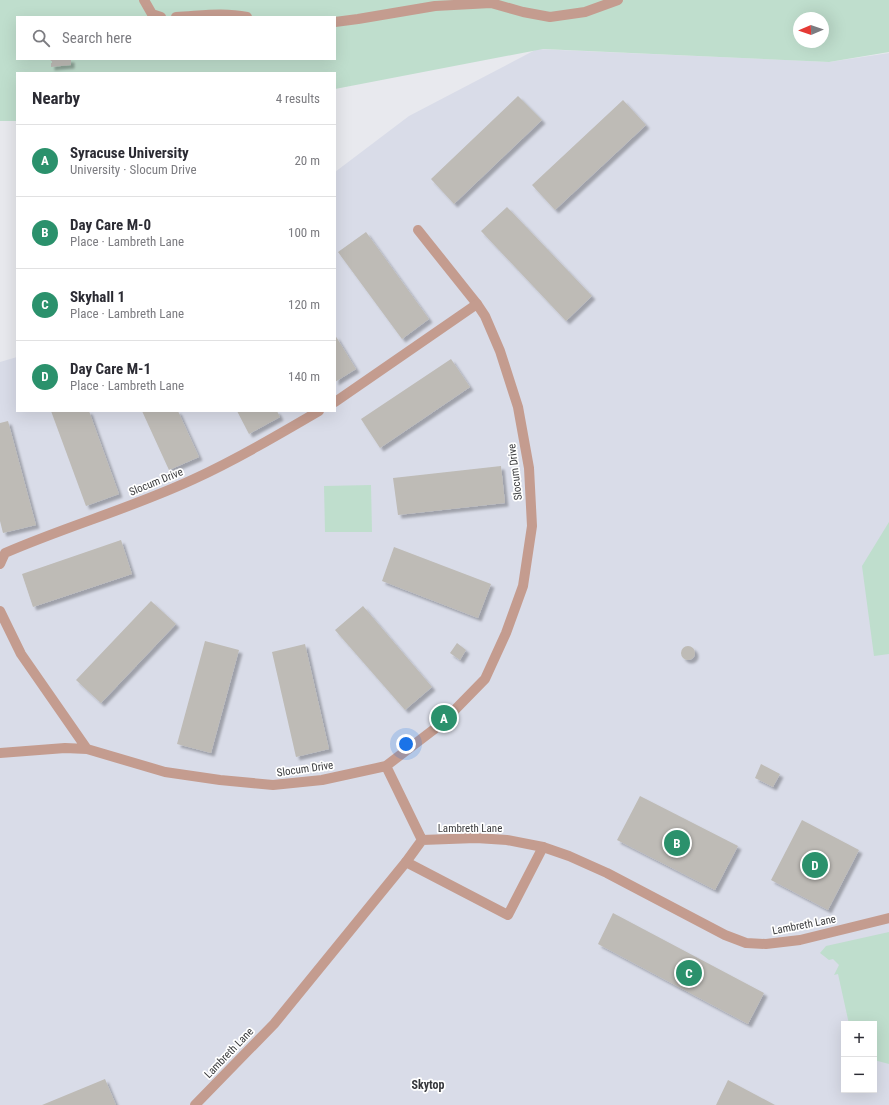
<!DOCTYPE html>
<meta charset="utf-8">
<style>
:root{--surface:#fff;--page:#f7f7f7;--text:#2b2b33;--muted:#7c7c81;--line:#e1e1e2;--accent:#2b916c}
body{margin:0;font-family:"Roboto Condensed",sans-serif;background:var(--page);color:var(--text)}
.controls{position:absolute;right:12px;bottom:12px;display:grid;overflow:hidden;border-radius:0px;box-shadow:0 4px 16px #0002}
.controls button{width:36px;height:36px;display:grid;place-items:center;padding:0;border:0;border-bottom:1px solid var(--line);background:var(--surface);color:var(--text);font:20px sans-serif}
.compass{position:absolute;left:793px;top:12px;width:36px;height:36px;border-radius:50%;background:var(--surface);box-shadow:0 4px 16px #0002;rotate:268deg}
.you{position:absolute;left:406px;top:744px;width:14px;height:14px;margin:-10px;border:3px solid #fff;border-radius:50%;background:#1a73e8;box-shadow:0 0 0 6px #1a73e833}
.badge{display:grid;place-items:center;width:26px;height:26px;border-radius:50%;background:var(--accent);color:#fff;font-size:13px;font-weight:700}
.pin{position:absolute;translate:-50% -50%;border:2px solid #fff;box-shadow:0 1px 4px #0006}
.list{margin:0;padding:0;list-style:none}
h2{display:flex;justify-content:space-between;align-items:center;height:52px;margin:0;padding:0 16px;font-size:17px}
h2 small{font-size:13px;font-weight:400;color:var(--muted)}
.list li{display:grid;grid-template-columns:26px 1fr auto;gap:12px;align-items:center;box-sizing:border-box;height:72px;padding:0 16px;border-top:1px solid var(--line)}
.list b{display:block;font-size:15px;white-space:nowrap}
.list p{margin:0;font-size:13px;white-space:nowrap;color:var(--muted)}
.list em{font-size:13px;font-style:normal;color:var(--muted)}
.icon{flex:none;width:22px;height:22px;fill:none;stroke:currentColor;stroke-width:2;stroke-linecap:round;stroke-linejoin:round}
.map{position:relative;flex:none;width:889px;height:1105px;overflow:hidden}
.search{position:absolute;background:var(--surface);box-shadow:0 4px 16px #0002;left:16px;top:16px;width:320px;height:44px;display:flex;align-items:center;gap:10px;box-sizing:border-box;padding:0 14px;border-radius:0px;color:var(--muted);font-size:15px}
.panel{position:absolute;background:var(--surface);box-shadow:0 4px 16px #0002;left:16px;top:72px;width:320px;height:340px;border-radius:0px}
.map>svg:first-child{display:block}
</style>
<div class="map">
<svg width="889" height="1105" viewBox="0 0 889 1105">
<defs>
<filter id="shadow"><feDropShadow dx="3.5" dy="3.5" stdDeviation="1" flood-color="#0004"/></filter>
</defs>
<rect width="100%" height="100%" fill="#e8e9ee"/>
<!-- built -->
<path fill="#d9dce8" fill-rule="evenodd" d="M537 49 829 62 889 53V1105H0V362L17 357V411H335V172L409 116ZM844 1024H874V1090H844Z"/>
<!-- green -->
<path fill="#bfdecd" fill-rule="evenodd" d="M0 0H889V52L829 62 543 49 335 89V73H17V121H0ZM17 17H335V59H17ZM799 18H823V42H799Z
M371 485 372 532H325L324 486Z
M889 522V654L874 656 862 566Z
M889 932V1064L874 1060V1024H849L838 974 834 975 839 965 833 959 829 960 820 953 826 946Z"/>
<!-- building -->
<path fill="#bebbb6" filter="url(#shadow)" d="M50 59H71V65L51 67V63H52V61H51Z
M518 96 542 120 454 204 431 179Z
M623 100 646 125 555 210 532 185Z
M507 207 592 296 566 321 481 231Z
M366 232 429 319 402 339 338 252Z
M335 335 356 369 335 382Z
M451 359 470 387 380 448 361 419Z
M51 411H89L119 494 86 506Z
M142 411H178L199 457 169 470Z
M237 411H277L280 417 249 434Z
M8 421 36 525 3 533 0 521V423Z
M501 466 505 503 398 515 393 478Z
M121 540 132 574 33 607 22 574Z
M394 547 491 584 478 618 382 581Z
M151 601 176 624 101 703 76 680Z
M363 606 432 687 405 710 335 630Z
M205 641 239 650 211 753 177 744Z
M457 643 466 650 460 660 450 653Z
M305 644 329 749 296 757 272 652Z
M681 653a7 7 0 1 1 14 0a7 7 0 1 1-14 0Z
M761 764 780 774 773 787 755 778Z
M640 796 738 846 715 890 617 840Z
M802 820 859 850 828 910 771 880Z
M613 913 764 993 748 1024 598 944Z
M105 1079 116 1105H42Z
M728 1080 775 1105H716Z"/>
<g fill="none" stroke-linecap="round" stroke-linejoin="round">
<!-- lane -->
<path stroke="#c49c8f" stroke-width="10" d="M144 0 152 14 161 17
M176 17C200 16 223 12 247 17
M335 22 358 19 435 6 491 3 523 12 550 17 585 12 618 0
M418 230 477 304
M406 862 508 915 543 847"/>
<!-- street -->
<path stroke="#c49c8f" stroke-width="10" d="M0 564 5 553C67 526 132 508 194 479 237 459 278 435 319 411
M0 611 21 654 87 749
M0 753 65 748 87 749 165 772 220 780 273 785 322 780 386 766 441 724 485 679 506 633 523 586 532 526 529 468 518 407 500 351 485 316 477 304 335 402
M386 766 422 840
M422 840 476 838 507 840 543 847 569 856 607 873 725 935 746 943 766 944 800 940 889 918
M195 1105 274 1024 406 862 422 840"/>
</g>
<g text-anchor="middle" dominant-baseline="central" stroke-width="3.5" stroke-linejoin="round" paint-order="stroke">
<!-- street labels -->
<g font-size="11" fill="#3c3d3f" stroke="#fff">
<text transform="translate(515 472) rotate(-97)">Slocum Drive</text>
<text transform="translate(156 482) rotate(-22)">Slocum Drive</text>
<text transform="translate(305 769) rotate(-8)">Slocum Drive</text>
<text x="470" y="828">Lambreth Lane</text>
<text transform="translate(804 925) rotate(-11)">Lambreth Lane</text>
<text transform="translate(229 1053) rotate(-46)">Lambreth Lane</text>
</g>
<!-- neighbourhood labels -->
<g font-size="12" font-weight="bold" fill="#37383c" stroke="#fff">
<text x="428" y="1085">Skytop</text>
</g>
</g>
</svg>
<div class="controls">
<button>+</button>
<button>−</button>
</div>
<svg class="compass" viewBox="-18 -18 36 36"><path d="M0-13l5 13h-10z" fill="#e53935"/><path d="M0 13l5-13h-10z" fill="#7c7c81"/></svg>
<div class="you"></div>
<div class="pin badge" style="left:444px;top:718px">A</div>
<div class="pin badge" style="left:677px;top:843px">B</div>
<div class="pin badge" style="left:689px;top:973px">C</div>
<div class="pin badge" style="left:815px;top:865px">D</div>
<div class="search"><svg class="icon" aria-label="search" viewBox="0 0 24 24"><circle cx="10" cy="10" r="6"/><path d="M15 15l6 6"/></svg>Search here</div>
<section class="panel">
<h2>Nearby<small>4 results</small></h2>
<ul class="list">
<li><span class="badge">A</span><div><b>Syracuse University</b><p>University · Slocum Drive</p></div><em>20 m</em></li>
<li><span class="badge">B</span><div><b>Day Care M-0</b><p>Place · Lambreth Lane</p></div><em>100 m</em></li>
<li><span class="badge">C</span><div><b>Skyhall 1</b><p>Place · Lambreth Lane</p></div><em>120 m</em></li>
<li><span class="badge">D</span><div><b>Day Care M-1</b><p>Place · Lambreth Lane</p></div><em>140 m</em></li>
</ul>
</section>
</div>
